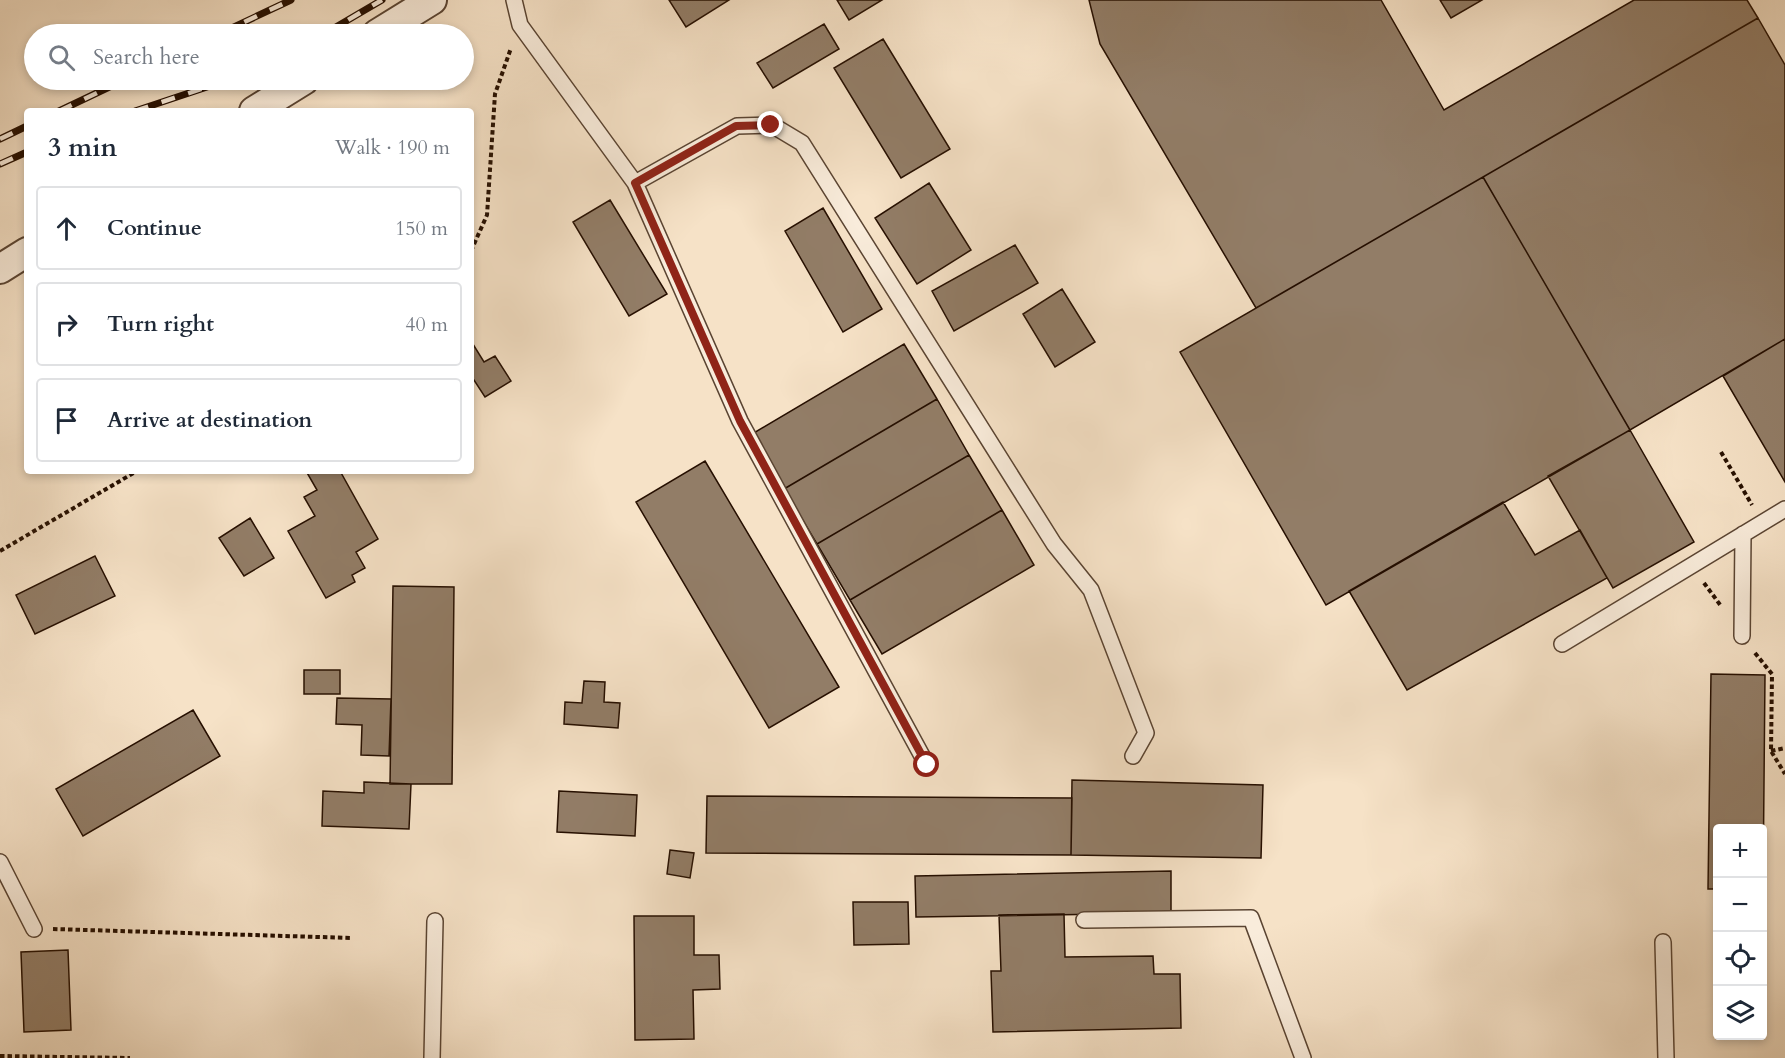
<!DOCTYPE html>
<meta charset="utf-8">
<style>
:root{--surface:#fff;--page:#f2f2f3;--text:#1f2937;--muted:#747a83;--line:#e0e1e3}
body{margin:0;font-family:Cardo,serif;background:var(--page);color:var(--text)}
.controls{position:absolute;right:18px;bottom:18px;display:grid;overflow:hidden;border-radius:6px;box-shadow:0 3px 9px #0003}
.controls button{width:54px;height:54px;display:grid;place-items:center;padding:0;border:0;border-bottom:2px solid var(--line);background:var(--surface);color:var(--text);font:30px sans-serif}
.stop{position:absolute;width:18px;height:18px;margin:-14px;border:4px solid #8f2418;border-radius:50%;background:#fff}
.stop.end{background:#8f2418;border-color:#fff;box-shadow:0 2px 6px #0008}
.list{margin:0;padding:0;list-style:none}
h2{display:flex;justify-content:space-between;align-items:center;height:78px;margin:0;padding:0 24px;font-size:26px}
h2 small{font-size:20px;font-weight:400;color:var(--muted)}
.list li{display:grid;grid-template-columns:39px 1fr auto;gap:18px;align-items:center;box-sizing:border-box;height:84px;margin:0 12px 12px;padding:0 12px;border:2px solid var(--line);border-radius:6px}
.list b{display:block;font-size:22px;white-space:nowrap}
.list em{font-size:20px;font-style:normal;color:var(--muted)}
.icon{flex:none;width:33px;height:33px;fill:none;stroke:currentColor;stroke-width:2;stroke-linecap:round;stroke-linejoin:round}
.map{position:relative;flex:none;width:1785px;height:1058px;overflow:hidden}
.search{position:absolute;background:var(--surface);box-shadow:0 3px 9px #0003;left:24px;top:24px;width:450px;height:66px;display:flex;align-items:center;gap:15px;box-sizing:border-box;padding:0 21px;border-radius:33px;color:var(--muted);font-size:22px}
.panel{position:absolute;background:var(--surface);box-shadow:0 3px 9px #0003;left:24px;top:108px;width:450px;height:366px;border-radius:6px}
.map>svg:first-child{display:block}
</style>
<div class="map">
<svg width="1785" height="1058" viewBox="0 0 1785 1058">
<rect width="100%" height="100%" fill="#f6e2c7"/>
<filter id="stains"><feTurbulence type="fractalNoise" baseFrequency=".00333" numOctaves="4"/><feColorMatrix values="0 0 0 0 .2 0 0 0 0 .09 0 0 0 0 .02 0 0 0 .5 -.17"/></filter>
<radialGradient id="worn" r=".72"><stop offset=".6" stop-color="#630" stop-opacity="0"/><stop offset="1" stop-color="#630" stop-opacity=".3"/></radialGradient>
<!-- building -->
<path fill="#927d67" stroke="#260f00" stroke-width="1.5" d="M669 0H729L686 27Z
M837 0H882L849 20Z
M1089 0H1381L1444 110 1634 0H1747L1758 18 1256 308 1100 44Z
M1440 0H1482L1451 18Z
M1758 18 1785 65V339L1630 430 1483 177Z
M824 24 839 49 773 88 757 63Z
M883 39 950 149 901 178 834 68Z
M1483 177 1630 430 1326 605 1180 352Z
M929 183 971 250 917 284 875 218Z
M610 200 667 294 629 316 573 222Z
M823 208 882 309 843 332 785 231Z
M1015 245 1038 283 954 331 932 291Z
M1062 289 1095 342 1055 367 1023 314Z
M1785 339V482L1723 376Z
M471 341 484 362 495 356 511 381 485 397 474 380 471 382Z
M904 344 937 399 784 489 752 434Z
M937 399 969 455 817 544 784 489Z
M1630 430 1694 542 1613 588 1548 476Z
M969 455 1002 510 850 600 817 544Z
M705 461 839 687 769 728 636 502Z
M306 471H340L378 539 356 552 365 568 352 575 355 582 326 598 288 531 315 516 304 497 317 490Z
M1503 502 1535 555 1580 530 1607 578 1407 690 1349 591Z
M1002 510 1034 565 882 654 850 600Z
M250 518 274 558 244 576 219 538Z
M95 556 115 596 35 634 16 595Z
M393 586 454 587 452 784H390Z
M304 670H340V694H304Z
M1711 674 1765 675 1763 890 1762 828H1718V889H1708Z
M584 681 605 682 604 702 620 703 618 728 564 724 565 702 582 703Z
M337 698 391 699 389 756 361 755 362 725 336 724Z
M193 710 220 756 83 836 56 789Z
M1072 780 1263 785 1261 858 1071 855Z
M364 782 411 784 409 829 322 826 323 791 364 793Z
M559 791 637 795 635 836 557 832Z
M707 796 1072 798 1071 855 706 853Z
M670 850 694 853 690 878 667 874Z
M1171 871V913L916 917 915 876Z
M853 902H908L909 944 854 945Z
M1064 914 1065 957 1153 956 1154 974H1180L1181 1028 993 1032 991 971H1001L999 915Z
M634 916H694V955H719L720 989 693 990 694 1039 635 1040Z
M68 950 71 1030 24 1032 21 952Z"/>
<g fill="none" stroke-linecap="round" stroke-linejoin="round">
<defs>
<path id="lane" d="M514 0 520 25 635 183 740 421 927 765
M635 183 737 126 772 125 802 143 1054 544 1091 590 1146 733 1133 756
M1742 636 1743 534
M1562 644 1785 509
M0 862 34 929
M1084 920 1251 918 1303 1058
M1663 942 1666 1058
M432 1058 435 921"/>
<path id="street" d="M377 34 432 0
M254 111 304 80
M0 269 27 252"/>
</defs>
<!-- lane casing -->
<use href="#lane" stroke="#5a4432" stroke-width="18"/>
<!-- street casing -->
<use href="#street" stroke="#5a4432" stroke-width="32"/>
<!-- path -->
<path stroke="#260f00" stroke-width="4" stroke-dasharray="4.5 3" stroke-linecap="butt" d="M471 251 487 215 495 94 511 48
M1721 452 1752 505
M0 551 137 471
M1704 583 1721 606
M1755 653 1772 674 1771 751 1785 774
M1771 751 1785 748
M53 929 352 938
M0 1056 130 1058"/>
<!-- lane -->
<use href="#lane" stroke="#f9ecdb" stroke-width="15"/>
<!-- street -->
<use href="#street" stroke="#f9ecdb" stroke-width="28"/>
<defs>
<path id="rail" d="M219 34 291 0
M324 34 382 0
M59 111 124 80
M135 111 228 80
M0 139 27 126
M0 164 27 152"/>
</defs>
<!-- rail casing -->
<use href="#rail" stroke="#260f00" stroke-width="7"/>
<!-- rail -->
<use href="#rail" stroke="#f9ecdb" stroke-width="4.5" stroke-dasharray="14" stroke-linecap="butt"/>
</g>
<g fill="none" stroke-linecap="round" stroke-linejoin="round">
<!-- route -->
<path stroke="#8f2418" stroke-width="8" d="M771 125 736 126 635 183 740 421 927 765"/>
</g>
<rect width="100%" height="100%" filter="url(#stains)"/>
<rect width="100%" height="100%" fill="url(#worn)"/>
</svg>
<div class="controls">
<button>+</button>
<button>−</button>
<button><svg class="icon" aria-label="locate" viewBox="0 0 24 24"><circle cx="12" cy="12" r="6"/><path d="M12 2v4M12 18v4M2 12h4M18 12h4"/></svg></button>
<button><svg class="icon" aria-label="layers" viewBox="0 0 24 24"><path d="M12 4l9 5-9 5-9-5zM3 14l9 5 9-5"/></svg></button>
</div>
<div class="stop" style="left:927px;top:765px"></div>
<div class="stop end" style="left:771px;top:125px"></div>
<div class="search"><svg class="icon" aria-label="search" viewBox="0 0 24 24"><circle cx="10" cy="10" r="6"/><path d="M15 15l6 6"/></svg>Search here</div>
<section class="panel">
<h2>3 min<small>Walk · 190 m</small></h2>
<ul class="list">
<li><svg class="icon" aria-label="ahead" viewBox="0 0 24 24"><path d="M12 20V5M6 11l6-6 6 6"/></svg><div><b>Continue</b></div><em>150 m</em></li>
<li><svg class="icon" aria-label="right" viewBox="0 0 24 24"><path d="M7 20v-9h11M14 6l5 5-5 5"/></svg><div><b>Turn right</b></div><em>40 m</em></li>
<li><svg class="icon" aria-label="arrive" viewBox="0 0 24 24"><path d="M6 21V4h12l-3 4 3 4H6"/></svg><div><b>Arrive at destination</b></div></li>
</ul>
</section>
</div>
